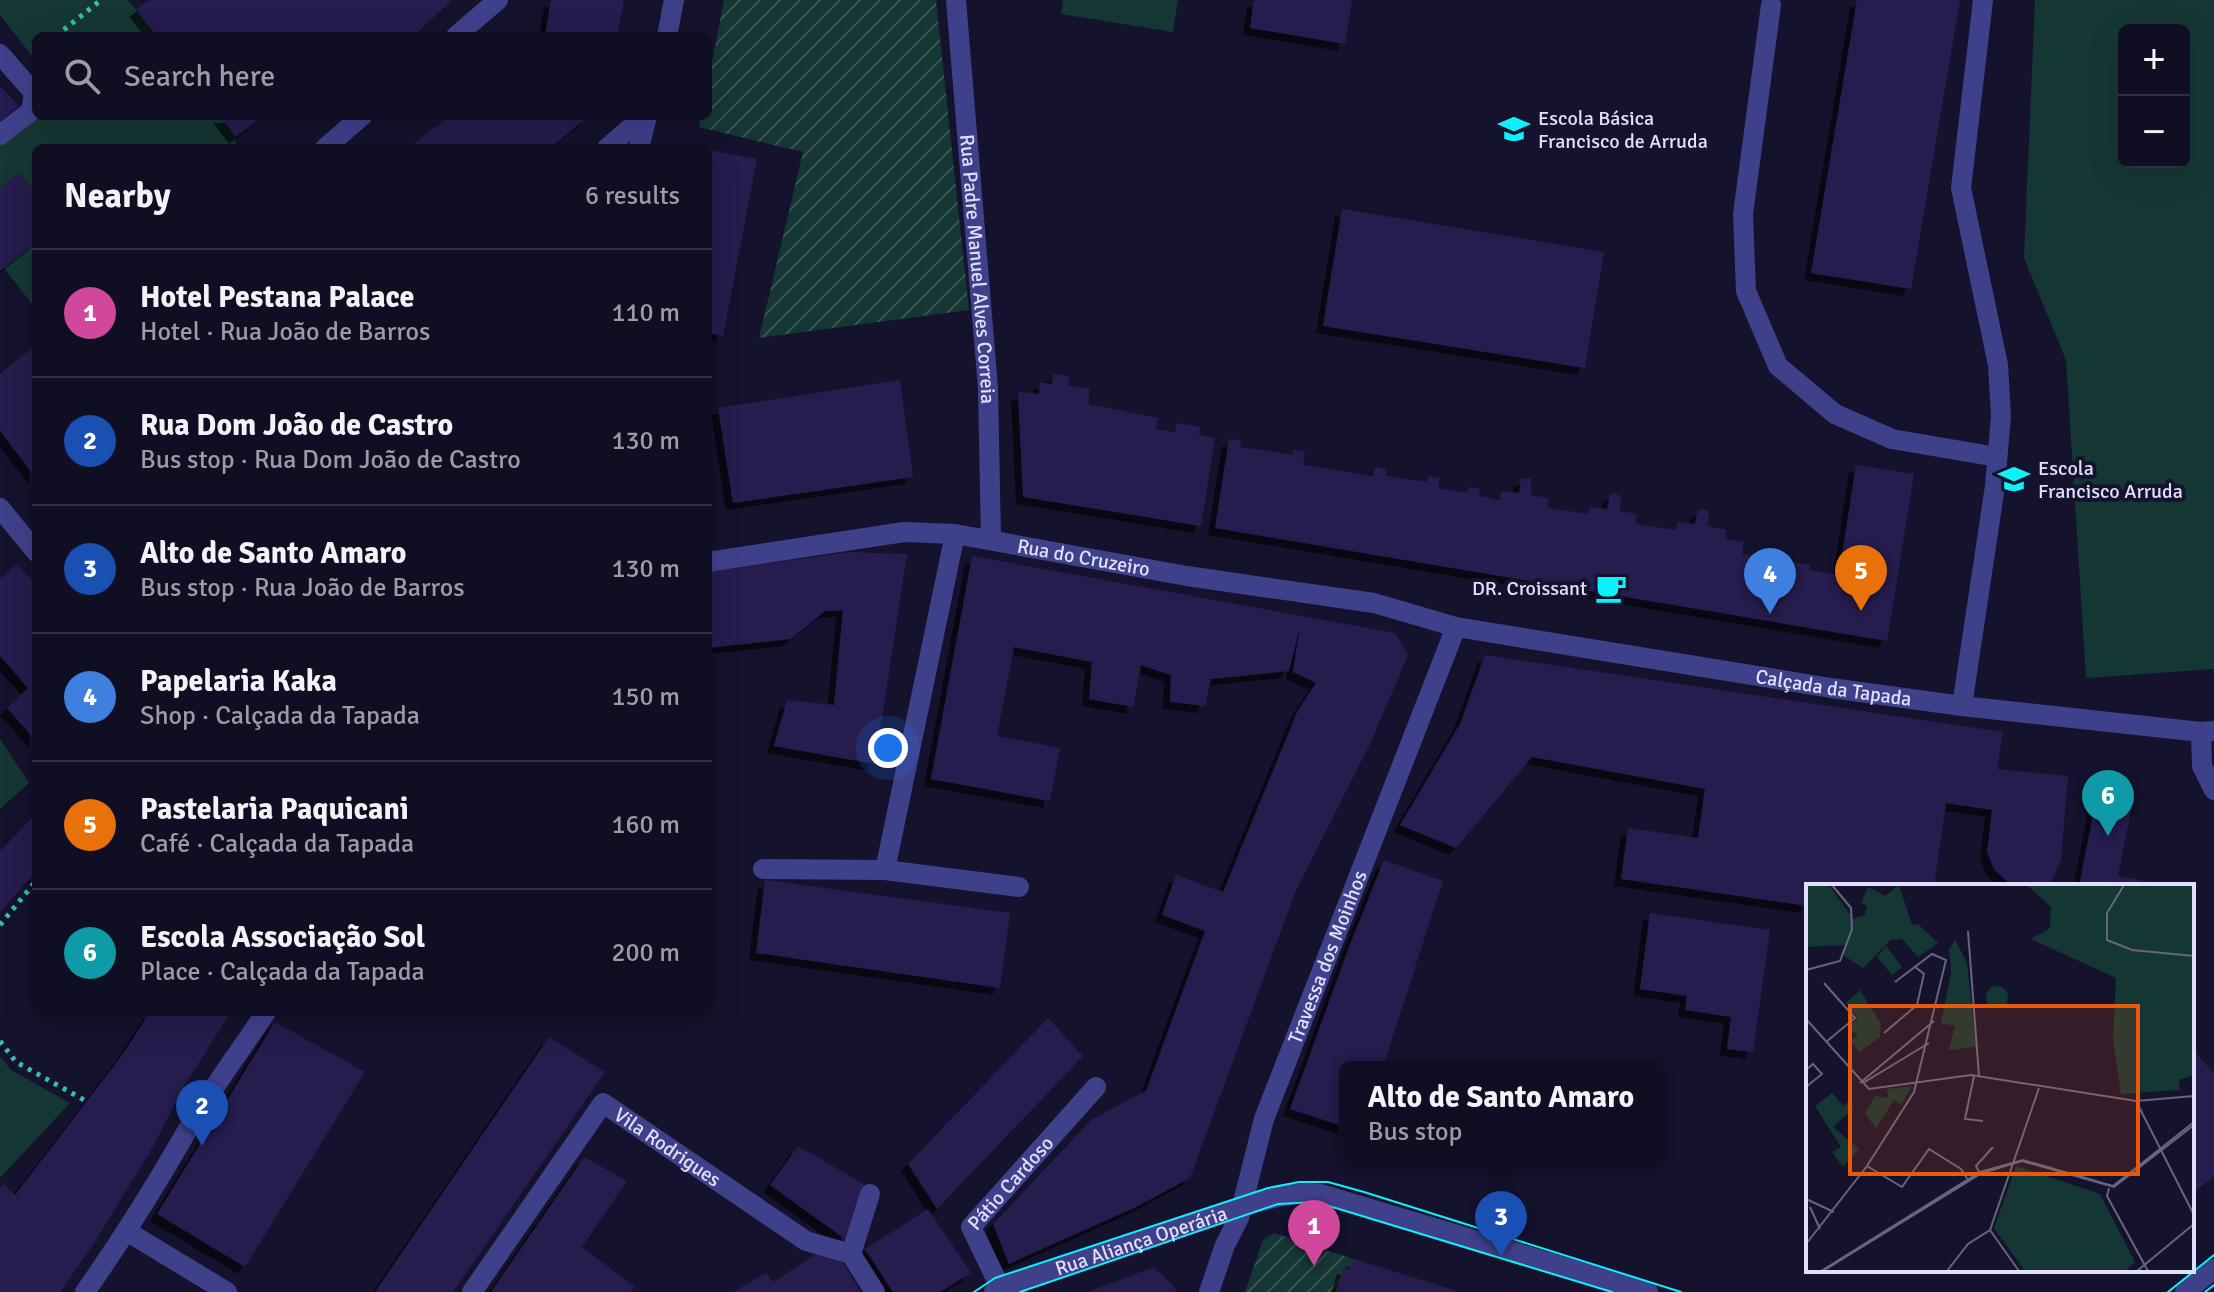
<!DOCTYPE html>
<meta charset="utf-8">
<style>
:root{--surface:#100e22;--page:#19172a;--text:#f1f3f6;--muted:#9c9ca5;--line:#302e40;--accent:#db2777}
body{margin:0;font-family:Signika,sans-serif;background:var(--page);color:var(--text)}
.controls{position:absolute;right:24px;top:24px;display:grid;overflow:hidden;border-radius:12px;box-shadow:0 8px 32px #0002}
.controls button{width:72px;height:72px;display:grid;place-items:center;padding:0;border:0;border-bottom:2px solid var(--line);background:var(--surface);color:var(--text);font:40px sans-serif}
.you{position:absolute;left:888px;top:748px;width:28px;height:28px;margin:-20px;border:6px solid #fff;border-radius:50%;background:#1a73e8;box-shadow:0 0 0 12px #1a73e833}
.badge{display:grid;place-items:center;width:52px;height:52px;border-radius:50%;background:var(--accent);color:#fff;font-size:26px;font-weight:700}
.pin{position:absolute;translate:-50% -66px;filter:drop-shadow(0 2px 4px #0008)}
.pin::after{content:'';position:absolute;top:42px;width:28px;height:24px;background:inherit;clip-path:polygon(0 0,100% 0,50% 100%)}
.popup{position:absolute;left:1339px;top:1061px;width:324px;height:104px;box-sizing:border-box;display:grid;place-content:center;border-radius:12px;background:var(--surface);filter:drop-shadow(0 2px 6px #0005);font-size:26px;white-space:nowrap;color:var(--muted)}
.popup b{font-size:30px;color:var(--text)}
.popup::after{content:'';position:absolute;left:50%;top:100%;margin-left:-16px;border:16px solid transparent;border-top-color:var(--surface)}
.list{margin:0;padding:0;list-style:none}
h2{display:flex;justify-content:space-between;align-items:center;height:104px;margin:0;padding:0 32px;font-size:34px}
h2 small{font-size:26px;font-weight:400;color:var(--muted)}
.list li{display:grid;grid-template-columns:52px 1fr auto;gap:24px;align-items:center;box-sizing:border-box;height:128px;padding:0 32px;border-top:2px solid var(--line)}
.list b{display:block;font-size:30px;white-space:nowrap}
.list p{margin:0;font-size:26px;white-space:nowrap;color:var(--muted)}
.list em{font-size:26px;font-style:normal;color:var(--muted)}
.icon{flex:none;width:44px;height:44px;fill:none;stroke:currentColor;stroke-width:2;stroke-linecap:round;stroke-linejoin:round}
.map{position:relative;flex:none;width:2214px;height:1292px;overflow:hidden}
.search{position:absolute;background:var(--surface);box-shadow:0 8px 32px #0002;left:32px;top:32px;width:680px;height:88px;display:flex;align-items:center;gap:20px;box-sizing:border-box;padding:0 28px;border-radius:12px;color:var(--muted);font-size:30px}
.panel{position:absolute;background:var(--surface);box-shadow:0 8px 32px #0002;left:32px;top:144px;width:680px;height:872px;border-radius:12px}
.map>svg:first-child{display:block}
</style>
<div class="map">
<svg width="2214" height="1292" viewBox="0 0 2214 1292">
<defs>
<pattern id="garden-furrows" width="10" height="10" patternUnits="userSpaceOnUse" patternTransform="scale(2)"><rect width="10" height="10" fill="#153734"/><path d="M-1 1l2-2M0 10L10 0M9 11l2-2" fill="none" stroke="#375452"/></pattern>
<filter id="shadow"><feDropShadow dx="-7" dy="7" stdDeviation="0" flood-color="#0009"/></filter>
</defs>
<rect width="100%" height="100%" fill="#15122d"/>
<!-- green -->
<path fill="#153734" fill-rule="evenodd" d="M0 0H128L157 36H36V61L0 15Z
M1063 0H1178L1173 32 1061 14Z
M2035 0H2214V669L2086 678 2066 360 2024 258ZM2184 30V162H2124V30Z
M38 116H220L236 137 235 148H36V194L19 173 0 188V145Z
M36 243V309L4 268Z
M0 739 29 783 0 809Z
M0 1056 11 1070 70 1103 0 1178Z"/>
<!-- garden -->
<path fill="url(#garden-furrows)" d="M724 0H936L969 310 759 338 803 152 699 127 701 116H708V83Z
M1274 1233 1454 1292H1245L1263 1240Z"/>
<!-- building -->
<path fill="#251f4d" filter="url(#shadow)" d="M149 0H452L414 36H157L136 10Z
M551 0H624L617 36H545Z
M1254 0H1352L1345 44 1250 28Z
M1857 0H1960L1911 289 1811 273Z
M0 86 19 106 0 122Z
M220 116H264L236 137Z
M450 116H589L550 148H408Z
M708 150 757 159 723 336 708 333Z
M19 173 36 194V243L0 271V188Z
M1342 209 1604 252 1585 368 1323 326Z
M36 345V478L0 431V374Z
M1053 374 1069 376 1068 386 1089 388V404L1158 418 1156 429 1175 432 1176 423 1200 427 1199 435 1215 438 1201 526 1023 497 1018 392 1039 394 1040 382 1052 384Z
M900 380 913 477 733 503 718 408Z
M1229 439 1241 440 1240 447 1293 455V450L1305 452 1303 465 1373 476 1375 467 1387 469 1386 476 1427 482 1428 476 1440 478 1438 488 1467 493 1468 487 1480 489 1479 496 1500 500 1501 491 1519 493 1521 479 1531 478V495L1548 498 1547 508 1589 514 1590 507 1607 509 1610 495 1615 493 1621 497 1620 511 1637 514 1635 524 1676 530 1677 522 1695 524 1698 510 1704 509 1709 512 1707 526 1726 530 1725 539 1744 542 1742 554 1810 565 1809 570 1839 575 1856 465 1914 474 1887 641 1215 528Z
M849 552 907 554 875 764 774 746 787 700 834 705 843 610 825 611 791 639 708 648V572Z
M972 556 1395 633 1408 655 1370 744 1296 890 1190 1178 1136 1207 1009 1264 993 1224 1091 1120 1146 1091 1205 931 1162 915 1176 875 1223 892 1298 710 1316 683 1293 672 1300 626 1289 671 1211 679 1205 706 1170 702 1171 675 1141 665 1133 707 1089 699 1092 662 1014 647 997 736 1060 748 1050 801 931 779Z
M17 564 36 585V741L7 708 28 688 0 656V579Z
M1485 655 2003 732 1997 769 2068 776 2061 860 2049 886 2010 884 1994 869 1987 852 1992 810 1946 803 1934 886H1808V906L1621 879 1628 828 1698 838 1705 789 1532 757 1456 848 1400 825 1460 724Z
M2098 789 2134 796 2118 876 2156 883V886H2079Z
M36 814V871L0 912V851Z
M1384 860 1443 881 1383 1067H1345V1127L1290 1109 1349 947Z
M765 880 1010 913 1000 988 756 953Z
M1650 913 1770 930 1753 1052 1727 1049 1731 1017 1685 1010 1687 996 1640 989Z
M150 1012H231L182 1089 154 1145 93 1245 60 1292H0V1188L3 1184 15 1195 123 1054Z
M1048 1018 1083 1056 937 1209 908 1164Z
M275 1022 365 1072 245 1267 157 1214Z
M549 1037 605 1072 453 1292H375Z
M2192 1048 2214 1074V1176L2192 1195Z
M798 1146 864 1184 845 1239 770 1185Z
M584 1157 627 1181 582 1247 635 1287 630 1292H491Z
M928 1209 971 1273 940 1292H893L865 1249Z
M818 1253 841 1259 861 1292H733L766 1273 773 1282Z
M1354 1259 1457 1291V1292H1336L1344 1267 1351 1269Z
M1154 1267 1176 1289 1175 1292H1088Z"/>
<g fill="none" stroke-linecap="round" stroke-linejoin="round">
<!-- path -->
<path stroke="#34bdad" stroke-width="5" stroke-dasharray="4 6" stroke-linecap="butt" d="M56 36 101 0
M0 925 36 881
M0 1041 16 1062 86 1101"/>
<!-- minor -->
<g stroke="#3f408a" stroke-width="20">
<path id="s1" d="M956 0 988 388 991 540"/>
<path d="M1771 5 1743 214 1746 291 1778 366 1835 414 1892 439 1997 457"/>
<path d="M456 36 498 0"/>
<path d="M667 36 674 0"/>
<path d="M0 54 34 93 31 111 0 135"/>
<path d="M325 148 362 116"/>
<path d="M607 148 644 116"/>
<path d="M639 148 647 116"/>
<path d="M0 508 36 552"/>
<path d="M955 534 885 870 1019 887"/>
<path id="s2" d="M708 562 904 532 955 534 1187 576 1374 603 1456 627 1831 688 1962 706 2201 732 2214 731"/>
<path d="M1962 706 1995 486 2001 416 1998 365 1961 188 1983 0"/>
<path d="M2201 732 2202 766 2214 790"/>
<path d="M763 869 885 870"/>
<path d="M128 1232 227 1292"/>
<path d="M851 1254 870 1194"/>
<path id="s3" d="M1001 1289 971 1227 1096 1087"/>
<path d="M85 1292C121 1241 153 1190 184 1136 208 1093 239 1053 266 1012"/>
<path id="s4" d="M472 1292 603 1103 806 1241 851 1254 875 1292"/>
<path id="s5" d="M994 1292 1017 1282 1242 1207C1268 1199 1294 1191 1321 1194L1648 1292"/>
<path id="s6" d="M1209 1292 1225 1245 1239 1218 1264 1119 1456 627"/>
<path d="M2185 1292 2214 1269"/>
</g>
<!-- tram -->
<path stroke="#0ff1fa" stroke-width="2" d="M974 1292 995 1278 1268 1188 1299 1182H1328L1364 1192 1681 1292
M1020 1292 1278 1204 1316 1202 1612 1292
M2168 1292 2214 1255
M2205 1292 2214 1285"/>
</g>
<!-- icons -->
<defs>
<symbol id="school-bare" viewBox="-9 -9 18 18"><path d="M0-5L7-2L0 1L-7-2ZM-4 1L0 2.5L4 1V4Q0 6-4 4Z" fill="#0ff1fa" stroke="#15122d" stroke-width="2.5" paint-order="stroke"/></symbol>
<symbol id="cafe-bare" viewBox="-9 -9 18 18"><path d="M-5.5-4.5H6V0H3Q3 3.5 0 3.5H-2.5Q-5.5 3.5-5.5 0ZM3-3.2v2h1.7v-2ZM-6 4.5H4V6H-6Z" fill="#0ff1fa" stroke="#15122d" stroke-width="2.5" paint-order="stroke"/></symbol>
</defs>
<g fill-rule="evenodd">
<use href="#school-bare" x="1492" y="107" width="44" height="44"/>
<use href="#school-bare" x="1992" y="457" width="44" height="44"/>
<use href="#cafe-bare" x="1589" y="566" width="44" height="44"/>
</g>
<g text-anchor="middle" dominant-baseline="central" stroke-width="8" stroke-linejoin="round" paint-order="stroke">
<!-- poi labels -->
<g font-size="20" fill="#e1dffe" stroke="#15122d" text-anchor="start">
<text x="1538" y="118">Escola Básica<tspan x="1538" dy="23">Francisco de Arruda</tspan></text>
<text x="2038" y="468">Escola<tspan x="2038" dy="23">Francisco Arruda</tspan></text>
<text x="1587" y="588" text-anchor="end">DR. Croissant</text>
</g>
<!-- street labels -->
<g font-size="20" fill="#e1dffe" stroke="#15122d">
<text stroke="none"><textPath href="#s1" startOffset="270">Rua Padre Manuel Alves Correia</textPath></text>
<text stroke="none"><textPath href="#s2" startOffset="380">Rua do Cruzeiro</textPath></text>
<text stroke="none"><textPath href="#s2" startOffset="1142">Calçada da Tapada</textPath></text>
<text stroke="none"><textPath href="#s6" startOffset="356">Travessa dos Moinhos</textPath></text>
<text stroke="none"><textPath href="#s4" startOffset="308">Vila Rodrigues</textPath></text>
<text stroke="none"><textPath href="#s3" startOffset="128">Pátio Cardoso</textPath></text>
<text stroke="none"><textPath href="#s5" startOffset="156">Rua Aliança Operária</textPath></text>
</g>
</g>
<!-- overview -->
<g transform="translate(1806 884)">
<rect width="388" height="388" fill="#15122d"/>
<path d="M221 1H388V157L368 192 358 194V207L315 210 307 156 310 94 225 55 244 44 245 23ZM80 62 96 83 86 91 71 73ZM180 113a11 11 0 1 1 22 0a11 11 0 1 1-22 0ZM54 106 75 140 74 153 53 168 45 157 52 151 41 143 52 135 40 119ZM106 202 96 220 88 216 70 244 59 230 69 212 82 214 81 205ZM26 209 37 222 43 217 48 224 27 243 53 265 37 283 26 268 35 263 9 222Z" fill="#153734"/>
<path d="M305 1H388V75L303 67 296 60 294 30Z" fill="#153734"/>
<path d="M2 1H23L47 35 59 31 61 22 55 19 62 3 79 12 93 1 106 41 112 40 132 59 112 73 96 55 85 56 57 84 37 71 40 61 0 63ZM149 55 161 79 170 163 143 166 149 142 135 139 145 89 143 66ZM386 156 388 191 373 196 374 206 358 207V194L368 191ZM210 282 294 310 329 378 319 387H219L188 344Z" fill="#153734"/>
<path fill="none" stroke="#676481" stroke-width="2" d="M318 1 301 29V56L326 66 388 72M162 47 173 192M0 86 34 77 46 45 45 24 26 1M18 99 49 134 20 158M0 135 63 205 165 191 330 217 388 212M78 149 111 121 118 90 108 82M0 186 7 180 16 190 0 203M168 192 159 235 177 237M54 199 128 137M57 199 123 159M330 217 388 331M61 282 96 303 123 265 155 285 162 296M174 290 170 282 187 263M303 304 301 312 342 387M0 315 28 328M4 323 14 345M184 346 213 387M0 360 61 282 108 208 140 76 126 70 89 98M15 387 174 288 217 276 307 302 388 238M17 387 176 289 216 277 308 303 388 241M141 387 162 360 184 346 233 204M331 387 388 340"/>
<path fill="#e8590c" fill-opacity="0.15" stroke="#e8590c" stroke-width="4" d="M44 122H332V290H44Z"/>
<rect width="388" height="388" fill="none" stroke="#e1dffe" stroke-width="4"/>
</g>
</svg>
<div class="controls">
<button>+</button>
<button>−</button>
</div>
<div class="you"></div>
<div class="pin badge" style="left:1314px;top:1266px;background:#d1479c">1</div>
<div class="pin badge" style="left:202px;top:1146px;background:#1a4fb4">2</div>
<div class="pin badge" style="left:1501px;top:1257px;background:#1a4fb4">3</div>
<div class="popup"><b>Alto de Santo Amaro</b>Bus stop</div>
<div class="pin badge" style="left:1770px;top:614px;background:#3f7fe0">4</div>
<div class="pin badge" style="left:1861px;top:611px;background:#e8710a">5</div>
<div class="pin badge" style="left:2108px;top:836px;background:#0f9aa8">6</div>
<div class="search"><svg class="icon" aria-label="search" viewBox="0 0 24 24"><circle cx="10" cy="10" r="6"/><path d="M15 15l6 6"/></svg>Search here</div>
<section class="panel">
<h2>Nearby<small>6 results</small></h2>
<ul class="list">
<li><span class="badge" style="background:#d1479c">1</span><div><b>Hotel Pestana Palace</b><p>Hotel · Rua João de Barros</p></div><em>110 m</em></li>
<li><span class="badge" style="background:#1a4fb4">2</span><div><b>Rua Dom João de Castro</b><p>Bus stop · Rua Dom João de Castro</p></div><em>130 m</em></li>
<li><span class="badge" style="background:#1a4fb4">3</span><div><b>Alto de Santo Amaro</b><p>Bus stop · Rua João de Barros</p></div><em>130 m</em></li>
<li><span class="badge" style="background:#3f7fe0">4</span><div><b>Papelaria Kaka</b><p>Shop · Calçada da Tapada</p></div><em>150 m</em></li>
<li><span class="badge" style="background:#e8710a">5</span><div><b>Pastelaria Paquicani</b><p>Café · Calçada da Tapada</p></div><em>160 m</em></li>
<li><span class="badge" style="background:#0f9aa8">6</span><div><b>Escola Associação Sol</b><p>Place · Calçada da Tapada</p></div><em>200 m</em></li>
</ul>
</section>
</div>
